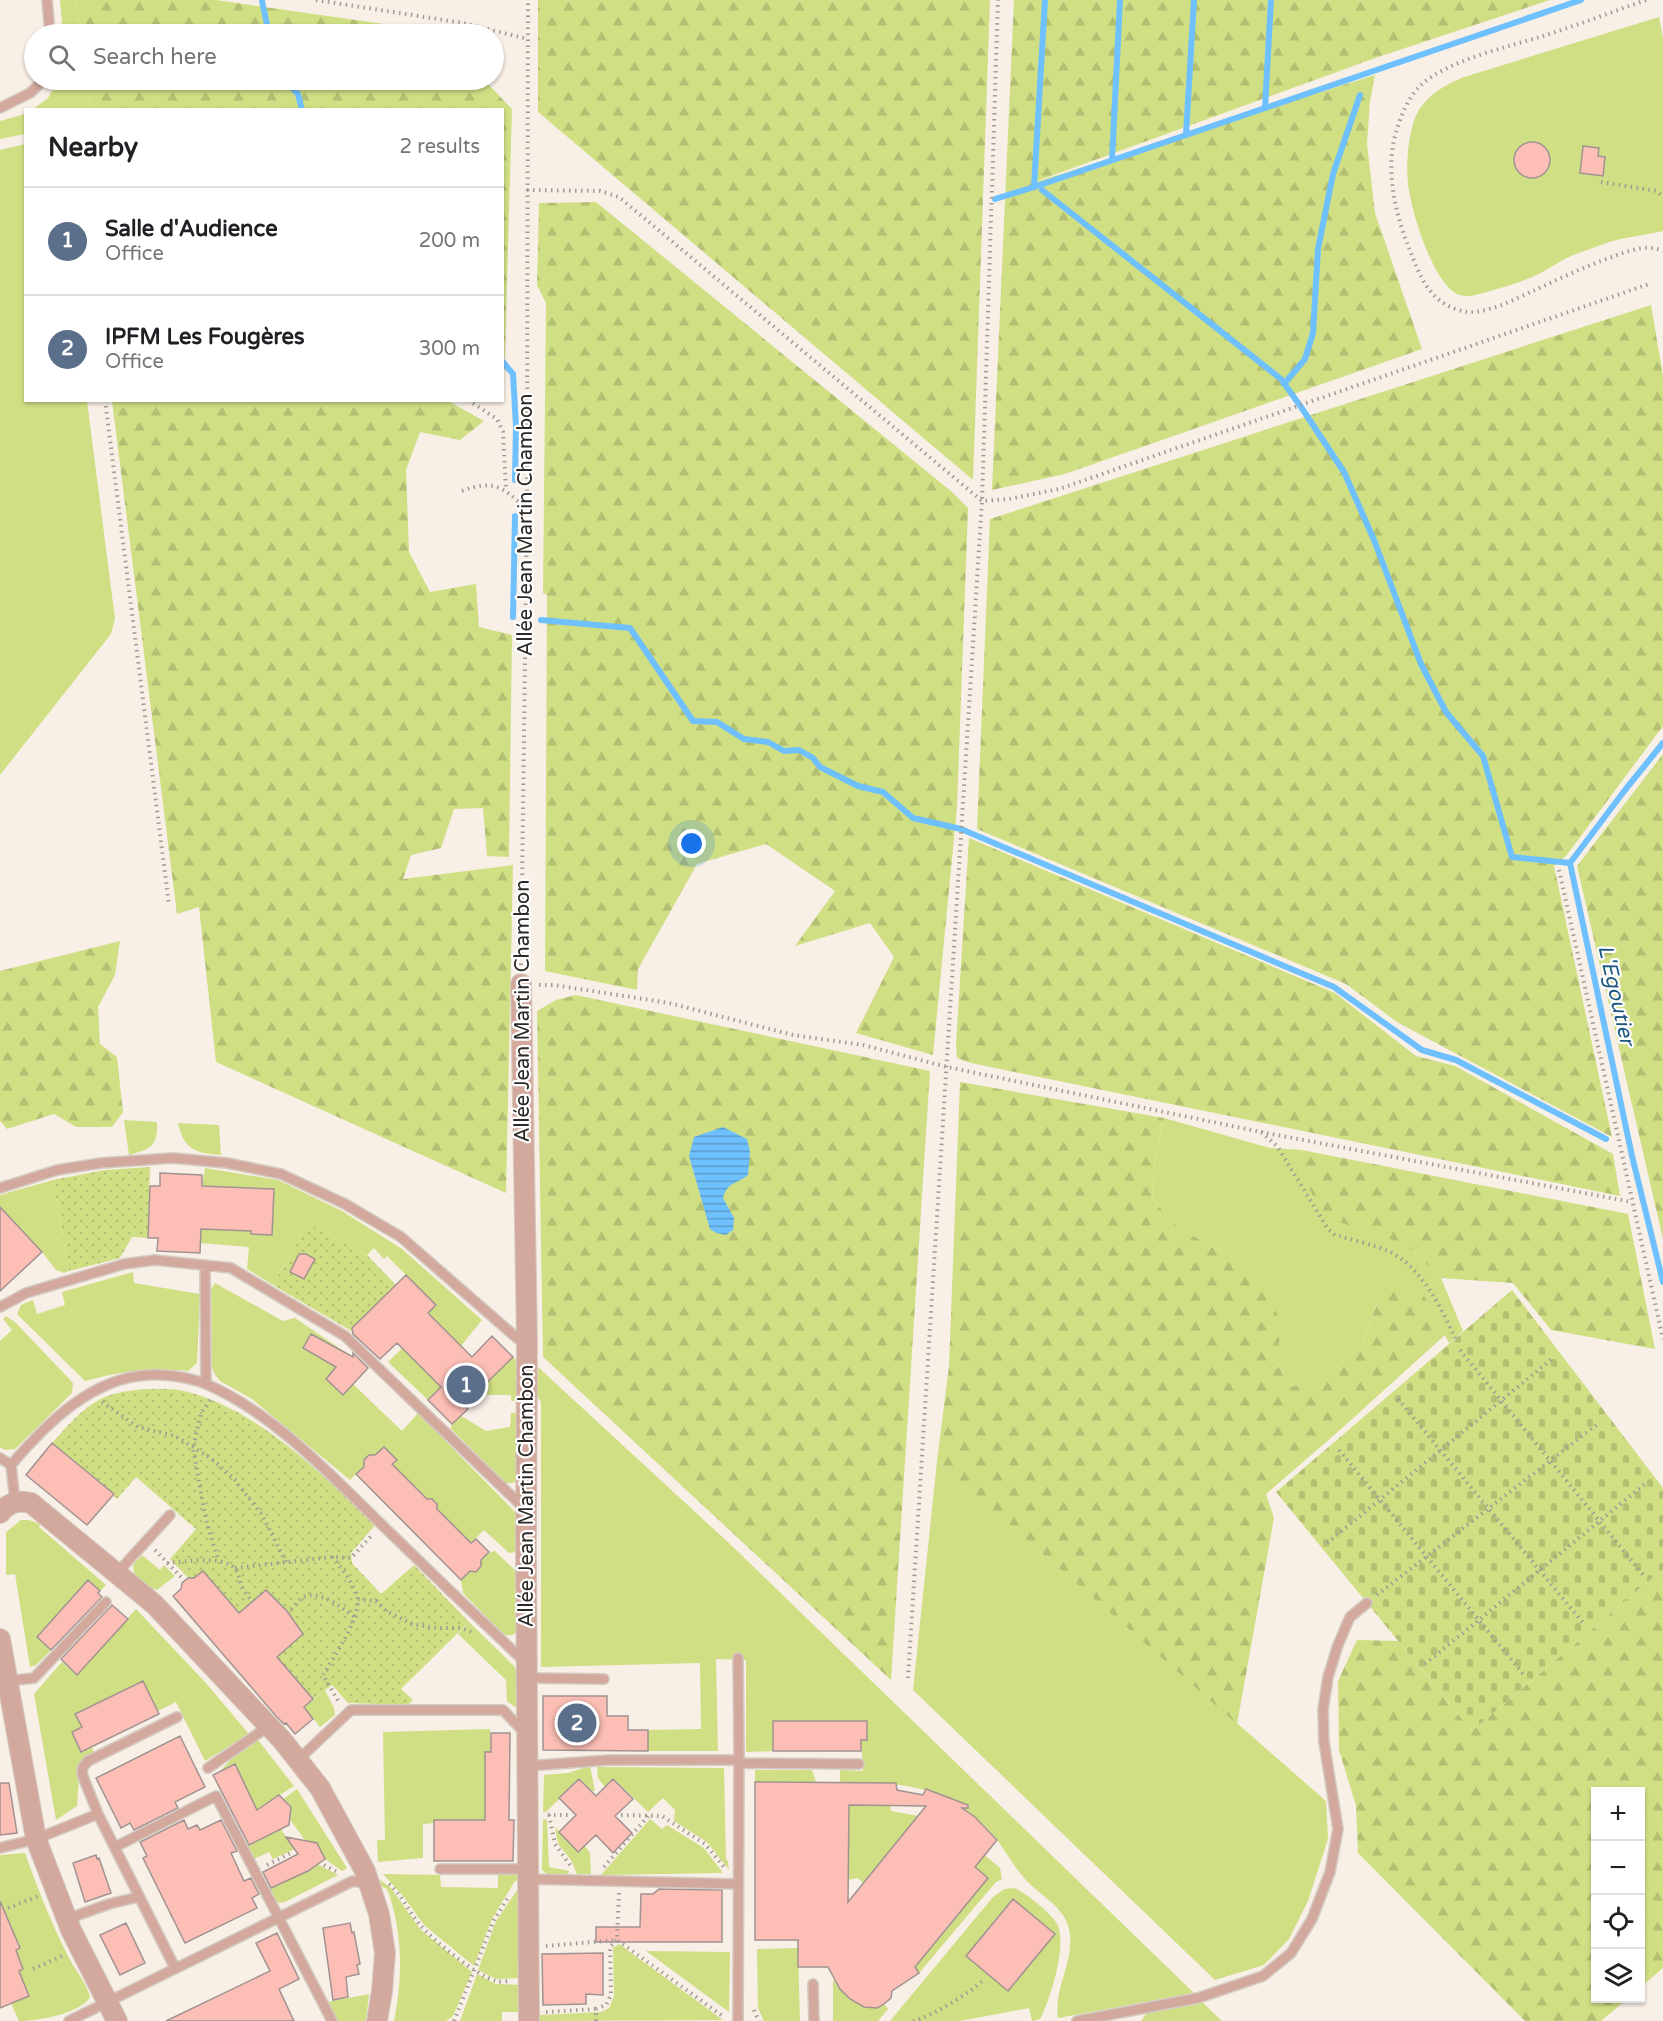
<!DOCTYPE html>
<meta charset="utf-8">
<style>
:root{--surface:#fff;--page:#f6f6f6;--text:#202124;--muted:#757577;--line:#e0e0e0;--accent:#2e7771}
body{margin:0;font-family:"Varela Round",sans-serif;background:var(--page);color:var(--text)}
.controls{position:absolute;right:18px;bottom:18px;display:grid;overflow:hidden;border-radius:0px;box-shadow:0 2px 4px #0004}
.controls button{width:54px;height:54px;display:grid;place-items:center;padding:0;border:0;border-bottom:2px solid var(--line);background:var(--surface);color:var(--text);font:30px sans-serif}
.you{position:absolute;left:692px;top:844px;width:21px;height:21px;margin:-15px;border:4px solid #fff;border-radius:50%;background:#1a73e8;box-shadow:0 0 0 9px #1a73e833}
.badge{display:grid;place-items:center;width:39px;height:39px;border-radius:50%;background:var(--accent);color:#fff;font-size:20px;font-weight:700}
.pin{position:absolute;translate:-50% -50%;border:3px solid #fff;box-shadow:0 2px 6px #0006}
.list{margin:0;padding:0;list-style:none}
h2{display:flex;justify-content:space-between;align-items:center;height:78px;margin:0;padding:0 24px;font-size:26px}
h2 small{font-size:20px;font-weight:400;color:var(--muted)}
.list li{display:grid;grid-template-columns:39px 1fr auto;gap:18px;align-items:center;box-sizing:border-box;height:108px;padding:0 24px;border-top:2px solid var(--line)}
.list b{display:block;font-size:22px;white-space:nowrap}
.list p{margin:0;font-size:20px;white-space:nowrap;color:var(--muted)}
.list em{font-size:20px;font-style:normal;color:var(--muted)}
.icon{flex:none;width:33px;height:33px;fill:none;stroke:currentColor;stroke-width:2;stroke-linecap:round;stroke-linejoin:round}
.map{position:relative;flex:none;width:1663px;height:2021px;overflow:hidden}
.search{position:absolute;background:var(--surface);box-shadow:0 2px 4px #0004;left:24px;top:24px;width:480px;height:66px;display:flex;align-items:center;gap:15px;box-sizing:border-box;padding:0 21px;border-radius:33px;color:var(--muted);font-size:22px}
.panel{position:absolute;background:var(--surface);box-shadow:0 2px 4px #0004;left:24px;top:108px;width:480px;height:294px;border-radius:0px}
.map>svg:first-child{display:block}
</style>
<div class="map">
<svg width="1663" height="2021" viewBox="0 0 1663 2021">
<defs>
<pattern id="forest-firs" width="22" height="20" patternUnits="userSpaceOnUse" patternTransform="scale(1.5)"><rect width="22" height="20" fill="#d0df84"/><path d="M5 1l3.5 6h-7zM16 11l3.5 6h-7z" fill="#b3bf72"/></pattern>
<pattern id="cemetery-stones" width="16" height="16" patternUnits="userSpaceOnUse" patternTransform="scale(1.5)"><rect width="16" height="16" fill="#d0df84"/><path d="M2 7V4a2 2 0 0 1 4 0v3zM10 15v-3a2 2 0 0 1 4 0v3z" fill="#b3bf72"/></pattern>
<pattern id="park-dots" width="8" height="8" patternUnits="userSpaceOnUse" patternTransform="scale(1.5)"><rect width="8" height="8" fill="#d0df84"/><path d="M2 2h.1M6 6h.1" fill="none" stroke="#b3bf72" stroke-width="1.8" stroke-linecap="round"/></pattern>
<pattern id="water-rules" width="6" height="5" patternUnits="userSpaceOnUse" patternTransform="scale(1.5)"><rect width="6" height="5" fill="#6ec0fe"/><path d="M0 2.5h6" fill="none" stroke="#5b9ccd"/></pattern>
</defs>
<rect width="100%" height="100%" fill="#f8efe6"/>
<!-- green -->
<path fill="#d0df84" d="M60 0H76L81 34H63Z
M1659 17 1663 38V231C1645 235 1626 237 1609 242 1596 247 1583 251 1571 256 1560 261 1550 268 1539 274 1522 282 1505 287 1487 292 1478 294 1469 298 1460 295 1434 288 1410 208 1408 183 1406 165 1408 141 1413 124 1420 100 1439 88 1461 78Z
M59 80H87L91 109 32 110 48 98Z
M25 114V134L0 139V121Z
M25 144 26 400 87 401 115 619 111 634 0 775V150Z
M1164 1118 1270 1148 1302 1150 1295 1161 1374 1232 1405 1244 1441 1278 1463 1331 1449 1343 1421 1290 1379 1297 1361 1348 1331 1369 1293 1387 1276 1361 1246 1264 1208 1245 1170 1221 1152 1197 1155 1159Z
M124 1120 157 1122C158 1146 151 1149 129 1155Z
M178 1123 219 1125 221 1155C195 1153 184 1150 178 1123Z
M205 1168 278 1180 342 1211 402 1249 482 1320 461 1346 428 1313 435 1304 387 1256 384 1259 374 1248 367 1255 308 1223 273 1285 247 1269 249 1247 200 1243 201 1229 251 1231V1234L272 1235 274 1189 202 1186Z
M53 1180 69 1271 64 1273 56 1270 42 1252 0 1207V1195Z
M133 1272 134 1283 200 1294 197 1363 188 1371C150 1367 122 1371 85 1381L17 1314 21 1305 33 1300 37 1314 65 1305 62 1292Z
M215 1283 283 1321 295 1318 348 1354 326 1378 343 1395 353 1384 402 1431 418 1413 519 1516V1552L509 1553 484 1530 471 1543 437 1508V1504L432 1499H428L392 1464 397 1460 384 1447 350 1480 252 1399 220 1381 214 1373 212 1367 211 1289Z
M6 1316 16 1323 73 1383 72 1393 15 1449 5 1450 0 1447V1341L12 1330 3 1319Z
M402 1348 441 1387 428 1400 388 1362Z
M513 1357 520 1364 521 1400 511 1401V1395H484L479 1390Z
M538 1367 731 1545 1194 1993 1058 2018C1053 1988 1076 1960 1069 1929 1064 1906 1040 1896 1025 1879 1011 1864 1002 1843 987 1828 945 1784 896 1782 840 1782V1770L863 1771 861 1740H867V1721H773V1751L746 1752V1660L716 1659 718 1751H648V1730L701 1729 700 1663 541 1667V1402L537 1396Z
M521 1412 520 1478 513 1483H506L451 1429 452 1424 461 1416 486 1431 510 1427 511 1413Z
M937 1461 1326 1801 1328 1839 1308 1901 1289 1939 1264 1965 1215 1980 913 1690Z
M21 1520H29L40 1524 39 1527 106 1585 100 1591 87 1581 37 1636 51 1650 36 1665 30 1667 15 1574 6 1575V1532Z
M495 1551 520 1575 519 1631 512 1635H504L463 1593 461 1580 470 1571 476 1572C480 1562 484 1553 495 1551Z
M142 1555 160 1570 164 1565 175 1576 157 1590 148 1587 134 1575 133 1565Z
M136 1609 205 1682 249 1734 205 1761 176 1702 158 1711 143 1681 75 1714 82 1727 72 1733 81 1751 92 1747 94 1753 82 1760 80 1766 77 1806 56 1820 34 1694 62 1662 77 1675Z
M469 1622 514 1666 520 1679 518 1709 507 1701 506 1680 458 1634Z
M325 1690 334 1708 335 1715 320 1727 304 1707Z
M490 1729 491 1752H485V1820H437L434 1823 423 1824V1858L378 1862 377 1840H385L383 1732Z
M258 1740 294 1786 261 1807 275 1821 295 1849 273 1859 269 1852 254 1859 247 1845 262 1838 228 1768 216 1781C223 1761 241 1752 258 1740Z
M590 1766 595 1791H592L579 1779 546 1812H543L544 1775 568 1773Z
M597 1767 724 1768 726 1860 728 1861 729 1870 707 1842 674 1821 675 1810 663 1798 648 1812 614 1779 605 1787 598 1778Z
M755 1770H812L816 1782H755Z
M297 1789 347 1868 342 1871 325 1859 317 1843 309 1846 286 1814 291 1810V1807L287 1802 282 1800Z
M849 1805H890L891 1811 919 1816 863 1883 858 1878 848 1880Z
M543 1819 547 1820 549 1867 569 1871 568 1875H548L542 1870Z
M650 1819 662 1829 667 1825 704 1848 723 1873 601 1875Z
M555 1827 578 1852 585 1846 590 1853 591 1874H577L571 1860 558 1844Z
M965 1839 1000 1868 1002 1879 996 1882 919 1973 910 1961 930 1881 965 1906 988 1878 955 1851Z
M25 1853C37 1887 50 1920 66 1952 73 1968 86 1981 90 1997 80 2014 37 2021 19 2021L11 2003 29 1996 19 1971 23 1969 16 1950 20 1948 0 1900V1855Z
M295 1856 317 1864 338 1875 285 1902 278 1903 269 1889 283 1883 274 1866Z
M383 1874 440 1875 441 1887 498 1888V1875L520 1874V1880L515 1881 492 1919 474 1966 424 1925 404 1897Z
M379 1879 391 1888 420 1929 472 1972 453 2016 446 2021H394C403 1977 403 1931 387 1889L378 1885Z
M1014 1888C1025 1892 1052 1914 1057 1924 1068 1943 1050 2001 1040 2019L1032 2021 1029 2008 960 2021H890L993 1897 1004 1889Z
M518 1889H520L521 1978 496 1979 478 1970 496 1921Z
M619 1944 723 2020 540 2021V2015L601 2012 609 2008 614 1996 613 1948Z
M798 1948 800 2021H764L758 2008 757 1949Z
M646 1951 730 1952 729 2012Z
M477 1974 496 1984 522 1985V2012H502V2021H460Z
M833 1979C844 1995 863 2015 884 2004L888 2009 878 2021H833Z
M369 1994 366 2021H336L327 2002Z
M1201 2001 1222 2021H1141L1148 2011Z"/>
<!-- forest -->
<path fill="url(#forest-firs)" d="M76 0H216L440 32 442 34H81Z
M538 0H990L973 480 538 112Z
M1014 0H1550L1378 57 1026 185 1375 75 1370 101 1367 144 1375 213 1422 349 1065 474 992 490Z
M87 80H484L512 109 504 386H502V110L91 109Z
M596 202 952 492 968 508 957 807 933 1055 856 1033 894 957 870 923 795 946 835 891 766 844 697 864 638 969 637 990 545 971 547 595 543 593 546 303 537 285 539 203Z
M1651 305 1663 376V726L1566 856 1554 866 1612 1137 1397 1022 1346 984 977 829 990 519Z
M112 401H448L484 421 460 440 420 432 406 470 409 552 430 592 476 584 479 627 512 635 509 857 487 856 483 808 454 809 441 848 411 855 403 879 513 865 506 1193 216 1062 199 907 177 914Z
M1663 754V1239L1577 866Z
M969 838 1335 993 1416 1056 1455 1066 1613 1154 1620 1196 971 1063 957 1058 956 1044Z
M120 941 115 975 98 1007 100 1044 117 1057 123 1112 112 1127H76L54 1114 7 1129 0 1121V971Z
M576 995 930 1071 891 1680 543 1357 537 1011 556 1000Z
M960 1082 1164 1118 1155 1159 1152 1197 1170 1221 1208 1245 1246 1264 1265 1287 1282 1324 1276 1361 1293 1387 1331 1369 1361 1348 1379 1297 1399 1287 1421 1290 1445 1335 1340 1430 1266 1494 1274 1518 1237 1724 937 1461 949 1366Z
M1302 1150 1628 1214 1655 1349 1551 1330 1513 1283 1441 1278 1405 1244 1324 1217 1295 1161Z
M1663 1569V1968L1641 1987 1640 1792H1596V1998L1627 1999 1601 2021H1525L1358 1853 1356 1806 1339 1750 1338 1681 1357 1640 1398 1641 1472 1731Z"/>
<!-- cemetery -->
<path fill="url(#cemetery-stones)" d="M1512 1290 1663 1488V1569L1472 1731 1276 1492Z"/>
<!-- park -->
<path fill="url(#park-dots)" d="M150 1167 148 1238 132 1237 120 1258 69 1271 53 1180 105 1170Z
M308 1223 367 1255 396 1285 353 1328V1332L273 1285Z
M147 1389C160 1389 175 1388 188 1392 260 1411 323 1475 375 1525L351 1553 352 1563 381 1594 414 1565 469 1622 401 1689 413 1700 408 1705 348 1703 332 1685 313 1699 270 1649 287 1647 303 1634 287 1611 276 1602 246 1621 203 1571 193 1579 188 1578 170 1559 196 1529 136 1477 117 1499 52 1443C70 1424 87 1401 114 1394 124 1391 136 1390 147 1389Z"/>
<!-- water -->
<path fill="url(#water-rules)" d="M723 1127 747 1139 750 1152 748 1175C737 1184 727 1182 723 1198L734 1218 733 1230 726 1235 716 1233 710 1229 689 1156 694 1137Z"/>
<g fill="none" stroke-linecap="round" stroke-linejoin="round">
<!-- stream -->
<path stroke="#6ec0fe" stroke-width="6" d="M262 1 269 34
M284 80 298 94 302 110
M1265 108 1271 0
M1186 135 1194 0
M1112 160 1120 0
M1034 187 1045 0
M1042 190 1281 379 1301 407 1344 472 1374 540 1421 664 1446 712 1483 756 1512 857 1570 863
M995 199 1034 187 1581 0
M502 361 513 374 516 426 515 480
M1284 384 1305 359 1313 333 1318 249 1333 174 1360 95
M513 617 515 516
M541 620 630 628 693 721 717 722 744 739 768 742 784 751 799 750 813 758 820 767 858 786 883 792 913 818 961 829 1334 987 1422 1050 1456 1060 1606 1139
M1663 743 1625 790 1570 863 1632 1156 1663 1282"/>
</g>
<!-- building -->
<path fill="#fcbeb5" stroke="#a09391" stroke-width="1.5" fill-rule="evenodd" d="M1514 160a18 18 0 1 1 36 0a18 18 0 1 1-36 0Z
M1583 146 1599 148 1598 156 1605 157 1603 176 1580 173Z
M160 1173 202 1175V1186L274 1189 272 1235 251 1234V1231L201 1229 200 1253 157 1251 158 1238H148L150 1186H160Z
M0 1207 42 1252 0 1291Z
M299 1254H306L315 1259 304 1279 290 1272Z
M406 1275 436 1305 428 1313 472 1357 492 1336 513 1357 464 1405 468 1409 452 1424 428 1400 441 1387 397 1343 380 1359 353 1334 352 1328Z
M311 1334 353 1357V1353L368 1368 343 1395 326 1379 336 1367 303 1348Z
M52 1443 114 1494 87 1525 26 1475Z
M384 1447 397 1460 392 1464 427 1499H432L437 1504V1509L471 1543 476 1539 489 1552 481 1560V1566L476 1572 470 1571 461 1580 356 1474 364 1467V1460L369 1455H375Z
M203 1571 239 1613 266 1590 287 1611 303 1634 277 1657 313 1699 304 1707 313 1719 295 1734 286 1723 284 1724 276 1716 173 1596 181 1589 182 1583 188 1578H194Z
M88 1580 100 1591 98 1593 102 1597 51 1650 37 1637Z
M112 1605 128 1619 77 1675 61 1659Z
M143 1681 159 1714 81 1752 72 1732 82 1727 75 1714Z
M543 1696H607V1716H628V1730H648V1751L543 1750Z
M773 1721H867V1740H861V1751H773Z
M491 1733H510L509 1820H514L513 1861H434V1820H485V1752H491Z
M180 1736 205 1787 175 1802 178 1808 134 1830 130 1823 121 1828 96 1778Z
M235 1764 257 1810 279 1795 291 1807 289 1825 249 1845 213 1775Z
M579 1779 596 1796 613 1779 633 1799 615 1816 632 1833 613 1853 596 1835 578 1852 559 1832 576 1815 559 1798Z
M755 1782 896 1783 897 1790 923 1795 926 1789 968 1805V1808H962L975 1817 997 1840 975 1867 988 1878 915 1967 919 1973 892 1991 891 1998 884 2004 877 2008 864 2007 850 1999 840 1989 828 1967H798V1940H755ZM849 1805 926 1806 848 1902Z
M0 1783H9L17 1833 0 1835Z
M184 1820 188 1829 197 1825 200 1830 221 1820 237 1851 231 1853 244 1881 251 1878 259 1894 252 1898 257 1908 185 1943 143 1858 147 1856 140 1842Z
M286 1837 317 1843 325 1859 308 1871 271 1888 263 1872 298 1854Z
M96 1855 97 1859 99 1858 111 1893 85 1902 73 1863Z
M659 1889 722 1890V1942H596V1927H640L641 1894H653Z
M1013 1899 1055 1934 1008 1991 966 1956Z
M0 1901 20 1948 16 1950 23 1969 19 1971 29 1996 0 2008Z
M126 1923 145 1963 120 1975 100 1935Z
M350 1923 352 1933 354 1932 360 1964 357 1965 359 1974 346 1977 348 1997 333 2000 323 1928Z
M277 1933 299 1979 279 1989 294 2021H166L270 1971 256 1943Z
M603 1953V1995L586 1994V2004L543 2005 542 1954Z"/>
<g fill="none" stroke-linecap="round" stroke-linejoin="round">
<defs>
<path id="lane" d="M47 0 50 34
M0 108 30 93 44 80
M0 1188 57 1170 101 1163 173 1158 227 1163 281 1174 345 1204 401 1237 525 1345
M205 1265 206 1384
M0 1307 26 1293 124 1264 155 1260 231 1268 345 1336 525 1509
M0 1458 11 1465
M15 1502 11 1465C46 1424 91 1378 148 1375 166 1374 189 1377 206 1384 270 1411 328 1472 377 1520 426 1568 475 1615 525 1662
M117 1573 170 1515
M527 1678 604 1679
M7 1681 34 1678 106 1602
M298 1760 351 1710H503L526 1734
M739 1763 859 1764
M527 1766 609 1760H739
M208 1768 269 1726
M115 1847 216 1796 332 2021
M0 1848 36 1839 98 1814
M440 1869H528
M528 1879 738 1884
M67 1919 109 1904 138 1897
M175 1968 98 1814 82 1774 83 1767 88 1761 177 1717
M813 1984 814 2021
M69 2021 353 1881 370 1884
M738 2021 739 1751 738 1658
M1077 2021 1198 1998 1263 1976 1291 1953 1312 1919 1330 1872 1338 1829 1324 1742 1323 1710 1328 1677 1338 1645 1350 1617 1367 1603"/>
<path id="street" d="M521 984 527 1342 526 1549 529 2021
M0 1513C9 1502 18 1500 31 1503L154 1604 282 1740 320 1788 365 1871 379 1914 385 1953 382 1991 377 2021
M0 1639 36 1839 71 1930 117 2021"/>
</defs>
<!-- lane casing -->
<use href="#lane" stroke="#d3cbc3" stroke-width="12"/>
<!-- street casing -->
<use href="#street" stroke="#d3cbc3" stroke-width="22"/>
<!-- path -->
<path stroke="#a19b94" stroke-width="4" stroke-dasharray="1.5 4.5" stroke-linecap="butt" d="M316 0 463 23 528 39
M1646 0C1612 12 1578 25 1543 36 1508 47 1448 60 1421 85 1408 97 1401 116 1396 132 1385 170 1395 213 1409 248 1417 269 1425 292 1445 304 1451 308 1460 311 1467 312 1490 313 1515 299 1535 290 1561 278 1588 265 1615 256 1631 250 1647 244 1663 251
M1601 182 1657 191 1663 197
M527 190 600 191 619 197 982 501 1009 499 1059 489 1649 284
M105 400 169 905
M468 400 497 419 503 432 506 489
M462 491C493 479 504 487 526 509
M1559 870 1663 1339
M521 965 527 510 528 0
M539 985H554L669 1003 793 1035 863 1045 947 1067 1261 1132 1277 1146 1328 1229 1335 1235C1352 1240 1372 1244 1388 1251 1421 1266 1441 1307 1455 1338
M1261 1132 1632 1202
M1460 1350 1644 1576
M1398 1399 1584 1624
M210 1400 201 1413 193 1448 206 1520 218 1560
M102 1402 138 1427 175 1436 212 1459 235 1480 262 1515 286 1562
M1339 1450 1524 1675
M1327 1543 1553 1358
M155 1550 182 1578
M332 1557C342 1568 353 1583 357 1597 362 1617 333 1658 323 1675L340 1704
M167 1563C185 1562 224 1554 236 1570 239 1575 239 1579 241 1584 242 1589 247 1595 251 1600
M235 1568 332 1557 351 1558 373 1534
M1377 1595 1600 1422
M358 1599 376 1601 386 1611 412 1624 437 1628H461L472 1632
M291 1609C294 1606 298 1601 302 1598 318 1588 342 1608 355 1617
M1425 1664 1646 1483
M908 1678 982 501 998 0
M548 1815H572
M549 1815 555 1844 572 1868
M621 1815 662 1816 705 1844 724 1867
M267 1865 293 1852
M324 1865 339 1873
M604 1867 648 1816
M389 1884C402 1895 409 1912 420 1925 433 1940 477 1976 496 1981 500 1982 506 1981 510 1981
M619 1893 617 1940 724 2017
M8 1908 39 1896
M546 1946 616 1940
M33 1969 62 1956
M754 2010 759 2021
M546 2012 596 2009
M454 2021 494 1920 509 1896
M596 2021V2009L606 2005 611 1995 610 1947 617 1940
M913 2021C929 2018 972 1992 983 1980"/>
<!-- lane -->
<use href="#lane" stroke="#d4a99d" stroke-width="9"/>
<!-- street -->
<use href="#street" stroke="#d4a99d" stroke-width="20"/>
</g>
<g text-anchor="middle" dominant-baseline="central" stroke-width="4.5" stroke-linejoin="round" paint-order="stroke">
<!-- street labels -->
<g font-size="20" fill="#2d2926" stroke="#fefefe">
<text transform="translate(526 525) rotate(-90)">Allée Jean Martin Chambon</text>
<text transform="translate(523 1011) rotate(-90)">Allée Jean Martin Chambon</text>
<text transform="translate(527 1496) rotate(-90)">Allée Jean Martin Chambon</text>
</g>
<!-- water labels -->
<g font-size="21" font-style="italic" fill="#1c5880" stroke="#fefefe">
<text transform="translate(1616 995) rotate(77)">L'Egoutier</text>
</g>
</g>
</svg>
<div class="controls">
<button>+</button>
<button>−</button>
<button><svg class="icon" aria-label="locate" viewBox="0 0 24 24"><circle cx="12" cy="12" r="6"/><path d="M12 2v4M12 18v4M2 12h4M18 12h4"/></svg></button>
<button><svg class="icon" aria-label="layers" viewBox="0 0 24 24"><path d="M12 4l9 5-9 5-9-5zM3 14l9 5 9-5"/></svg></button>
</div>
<div class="you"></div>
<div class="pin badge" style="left:466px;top:1385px;background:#5c6f8a">1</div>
<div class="pin badge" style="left:577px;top:1723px;background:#5c6f8a">2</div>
<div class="search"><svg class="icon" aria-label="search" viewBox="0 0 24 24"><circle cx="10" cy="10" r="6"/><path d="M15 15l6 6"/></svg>Search here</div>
<section class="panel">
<h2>Nearby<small>2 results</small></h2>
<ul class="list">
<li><span class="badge" style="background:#5c6f8a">1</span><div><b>Salle d'Audience</b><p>Office</p></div><em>200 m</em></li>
<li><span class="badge" style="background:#5c6f8a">2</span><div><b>IPFM Les Fougères</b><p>Office</p></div><em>300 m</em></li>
</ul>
</section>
</div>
